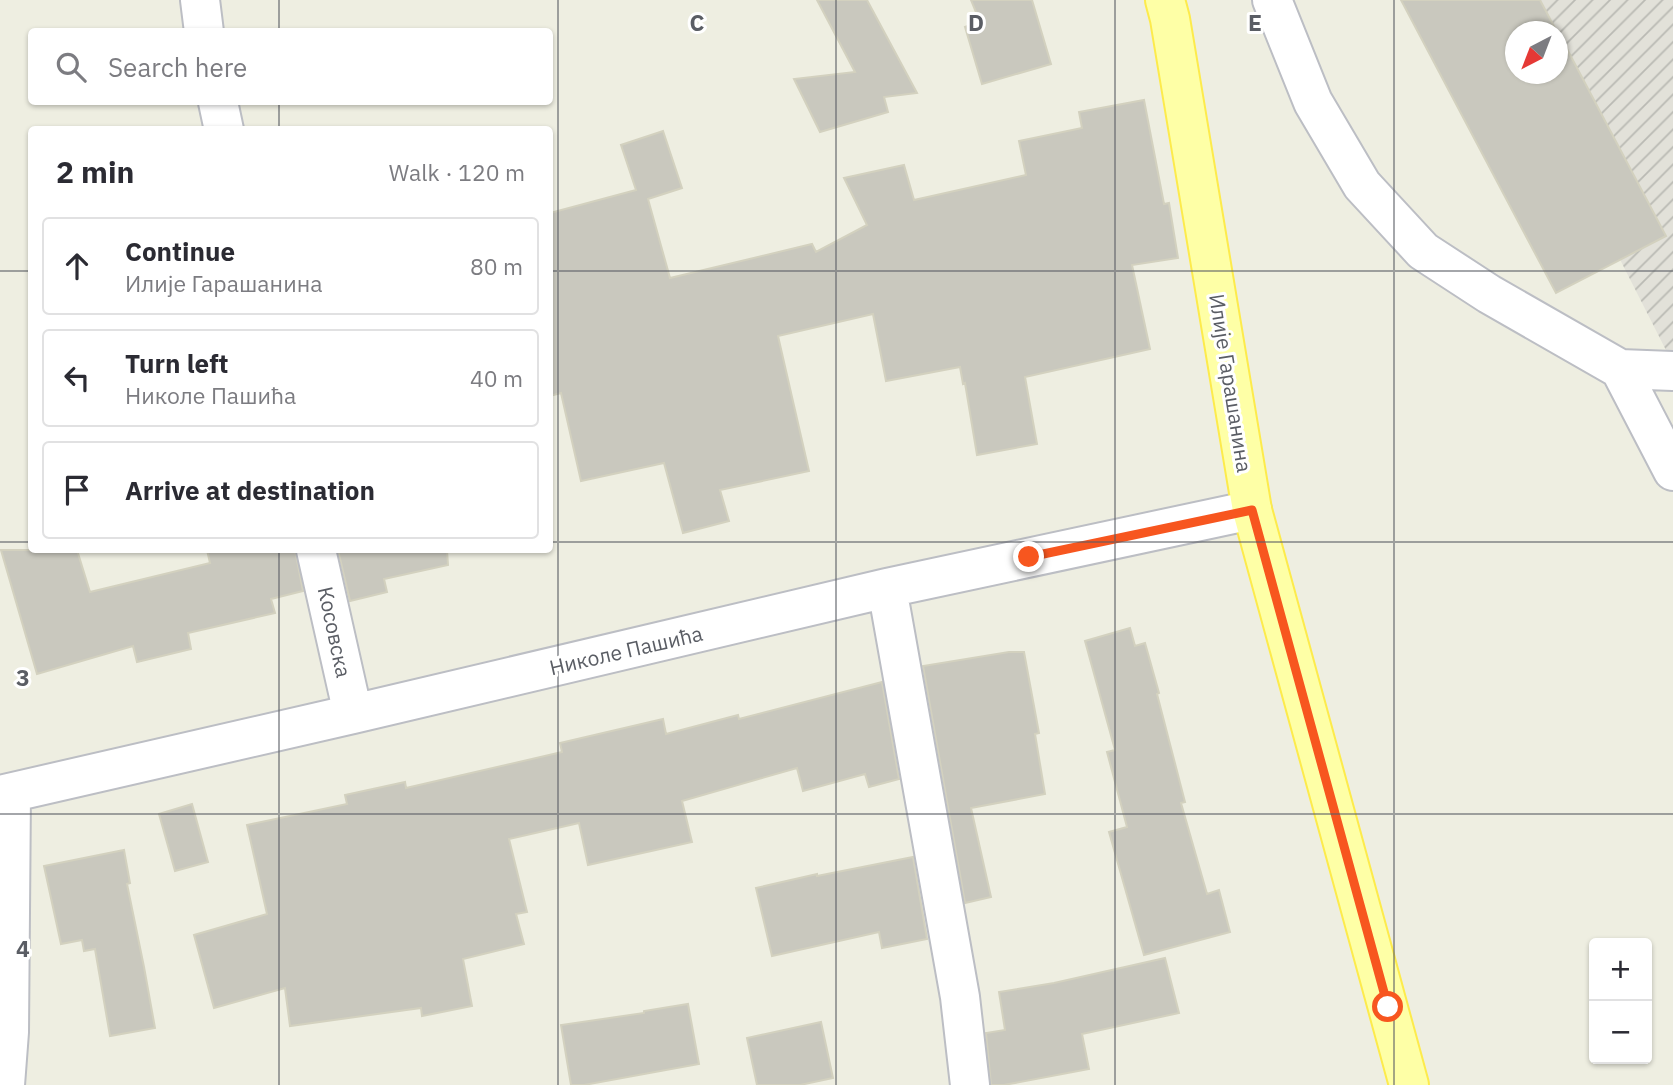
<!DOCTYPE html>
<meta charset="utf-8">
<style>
:root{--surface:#fff;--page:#f2f2f3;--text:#2b2b33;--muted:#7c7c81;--line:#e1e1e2}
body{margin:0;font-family:"IBM Plex Sans",sans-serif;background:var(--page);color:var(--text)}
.controls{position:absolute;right:21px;bottom:21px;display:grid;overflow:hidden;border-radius:7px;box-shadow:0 2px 5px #0004}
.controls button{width:63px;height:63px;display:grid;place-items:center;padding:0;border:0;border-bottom:2px solid var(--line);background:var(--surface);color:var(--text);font:35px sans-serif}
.compass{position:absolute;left:1505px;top:21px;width:63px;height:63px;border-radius:50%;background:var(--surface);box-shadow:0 2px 5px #0004;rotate:222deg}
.stop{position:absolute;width:21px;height:21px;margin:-16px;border:5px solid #f7561f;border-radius:50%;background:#fff}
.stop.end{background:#f7561f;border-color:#fff;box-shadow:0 2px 7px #0008}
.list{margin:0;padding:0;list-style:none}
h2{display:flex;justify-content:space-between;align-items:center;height:91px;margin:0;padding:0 28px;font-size:30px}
h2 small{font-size:23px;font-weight:400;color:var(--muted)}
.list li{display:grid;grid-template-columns:46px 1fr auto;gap:21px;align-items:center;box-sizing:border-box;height:98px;margin:0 14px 14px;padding:0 14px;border:2px solid var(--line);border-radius:7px}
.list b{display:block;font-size:26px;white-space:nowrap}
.list p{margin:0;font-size:23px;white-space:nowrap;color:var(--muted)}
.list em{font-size:23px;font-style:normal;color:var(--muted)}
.icon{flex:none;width:38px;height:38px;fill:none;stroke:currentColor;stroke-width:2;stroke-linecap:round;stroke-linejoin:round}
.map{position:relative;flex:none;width:1673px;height:1085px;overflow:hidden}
.search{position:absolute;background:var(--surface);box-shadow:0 2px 5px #0004;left:28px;top:28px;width:525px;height:77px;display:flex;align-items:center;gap:18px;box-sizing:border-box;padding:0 24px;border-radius:7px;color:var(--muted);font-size:26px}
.panel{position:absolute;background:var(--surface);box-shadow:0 2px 5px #0004;left:28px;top:126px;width:525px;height:427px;border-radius:7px}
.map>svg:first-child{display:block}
</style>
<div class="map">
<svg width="1673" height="1085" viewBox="0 0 1673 1085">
<defs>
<pattern id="industrial-furrows" width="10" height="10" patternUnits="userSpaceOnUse" patternTransform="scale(1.75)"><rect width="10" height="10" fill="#e2e1d9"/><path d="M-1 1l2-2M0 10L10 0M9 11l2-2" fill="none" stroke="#babab4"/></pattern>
</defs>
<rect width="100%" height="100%" fill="#eeeee1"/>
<!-- industrial -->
<path fill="url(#industrial-furrows)" d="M1488 0H1673V364L1526 74H1558V32H1516Z"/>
<!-- building -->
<path fill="#c9c8be" stroke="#d3d1bf" stroke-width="2" d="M817 0H867L917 93 884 97 888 112 820 132 794 79 855 72Z
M971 0H1032L1051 64 982 84 965 27 980 22Z
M1401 0H1540L1557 32H1516V74H1558V32L1666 236 1556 293Z
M1144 100 1164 204 1169 203 1178 258 1132 265 1150 349 1025 377 1037 444 977 455 965 383 963 384 960 367 886 381 873 314 778 336 809 471 720 490 729 521 683 533 664 463 581 481 561 393 550 396V213L636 190 621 145 663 131 682 188 648 199 670 278 812 244 816 252 867 225 844 178 904 165 914 200 1026 175 1019 141 1082 128 1079 112Z
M1 550H77L90 592 210 563 207 550H295L303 591 271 599 275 613 188 633 191 649 137 662 133 646 37 674Z
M338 550H447L448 565 384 579 387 592 350 601Z
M1130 628 1135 646 1145 643 1159 693 1157 694 1185 802 1181 803 1207 894 1219 890 1230 932 1144 955 1109 832 1127 827 1107 752 1115 750 1085 641Z
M1009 652H1024L1039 733 1035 734 1045 794 971 808 991 897 965 903 923 666Z
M882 682 899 779 869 787 865 774 803 791 797 768 682 801 692 842 588 865 579 823 509 839 527 912 516 914 524 944 463 959 472 1006 422 1016 421 1008 290 1026 285 988 214 1008 194 935 267 914 247 825 347 804 345 795 405 782 406 788 562 752 560 743 663 719 666 734 738 715 739 719Z
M192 804 208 862 175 871 159 814Z
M124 850 130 883 127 884 144 967 155 1028 110 1036 95 949 84 951 82 940 61 944 44 866Z
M913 857 927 939 882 948 879 932 772 956 756 888 817 874V876Z
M1165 958 1179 1013 1082 1034 1089 1069 1004 1085H991L986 1033 1005 1030 999 992 1054 983Z
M688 1004 699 1064 584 1085H571L561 1025 644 1013V1011Z
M821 1022 833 1078 800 1085H757L747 1038Z"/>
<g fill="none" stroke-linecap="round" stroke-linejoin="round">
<defs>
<path id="minor" d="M200 0 204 32
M1272 0 1313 102 1362 185 1423 251 1489 294 1620 369 1673 471
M218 102 224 130
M1620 369 1673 371
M316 550 353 714
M887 588 960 997 970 1085
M0 795 353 714 887 588 1252 510
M5 1085 9 1032 11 793"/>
<path id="major" d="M1165 0 1170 19 1252 510 1409 1085"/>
</defs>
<!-- minor casing -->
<use href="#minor" stroke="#bcbec4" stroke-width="42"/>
<!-- major casing -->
<use href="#major" stroke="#fdeb4c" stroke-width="42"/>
<!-- minor -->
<use href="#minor" stroke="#fff" stroke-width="38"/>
<!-- major -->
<use href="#major" stroke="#feffa6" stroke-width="38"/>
</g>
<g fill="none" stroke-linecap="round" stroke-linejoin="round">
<!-- route -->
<path stroke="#f7561f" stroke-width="9" d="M1029 557 1252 510 1388 1007"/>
</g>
<!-- grid -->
<path fill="none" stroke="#5a5d64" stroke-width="2" stroke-opacity="0.55" d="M279 0V32M558 0V1085M836 0V1085M1115 0V1085M1394 0V1085M279 102V130M0 271H32M550 271H1673M0 542H32M550 542H1673M279 550V1085M0 814H1673"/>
<g text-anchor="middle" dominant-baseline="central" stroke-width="6" stroke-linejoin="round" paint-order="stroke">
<!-- street labels -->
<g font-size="21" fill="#5a5d64" stroke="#fff">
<text transform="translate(1231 383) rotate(81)">Илије Гарашанина</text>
<text transform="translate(335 632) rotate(78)">Косовска</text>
<text transform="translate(626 650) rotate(-13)">Николе Пашића</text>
</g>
</g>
<g font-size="23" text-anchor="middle" font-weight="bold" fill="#5a5d64" stroke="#fff" stroke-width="6" stroke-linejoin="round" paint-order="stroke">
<text x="697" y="31">C</text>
<text x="976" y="31">D</text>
<text x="1255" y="31">E</text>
<text x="23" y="686">3</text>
<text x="23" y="957">4</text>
</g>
</svg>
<div class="controls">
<button>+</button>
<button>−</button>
</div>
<svg class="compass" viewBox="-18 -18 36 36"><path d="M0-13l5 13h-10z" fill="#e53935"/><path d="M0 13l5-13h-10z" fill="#7c7c81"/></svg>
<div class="stop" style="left:1388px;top:1007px"></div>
<div class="stop end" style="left:1029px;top:557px"></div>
<div class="search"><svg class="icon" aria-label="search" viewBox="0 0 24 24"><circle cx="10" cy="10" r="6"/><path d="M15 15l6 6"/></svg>Search here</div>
<section class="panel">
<h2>2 min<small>Walk · 120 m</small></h2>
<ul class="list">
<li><svg class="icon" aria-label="ahead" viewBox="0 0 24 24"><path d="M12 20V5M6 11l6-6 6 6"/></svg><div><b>Continue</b><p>Илије Гарашанина</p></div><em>80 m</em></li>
<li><svg class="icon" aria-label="left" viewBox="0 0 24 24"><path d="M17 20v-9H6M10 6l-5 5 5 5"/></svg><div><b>Turn left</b><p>Николе Пашића</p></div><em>40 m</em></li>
<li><svg class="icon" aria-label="arrive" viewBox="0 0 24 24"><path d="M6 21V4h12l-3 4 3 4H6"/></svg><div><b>Arrive at destination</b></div></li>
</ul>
</section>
</div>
